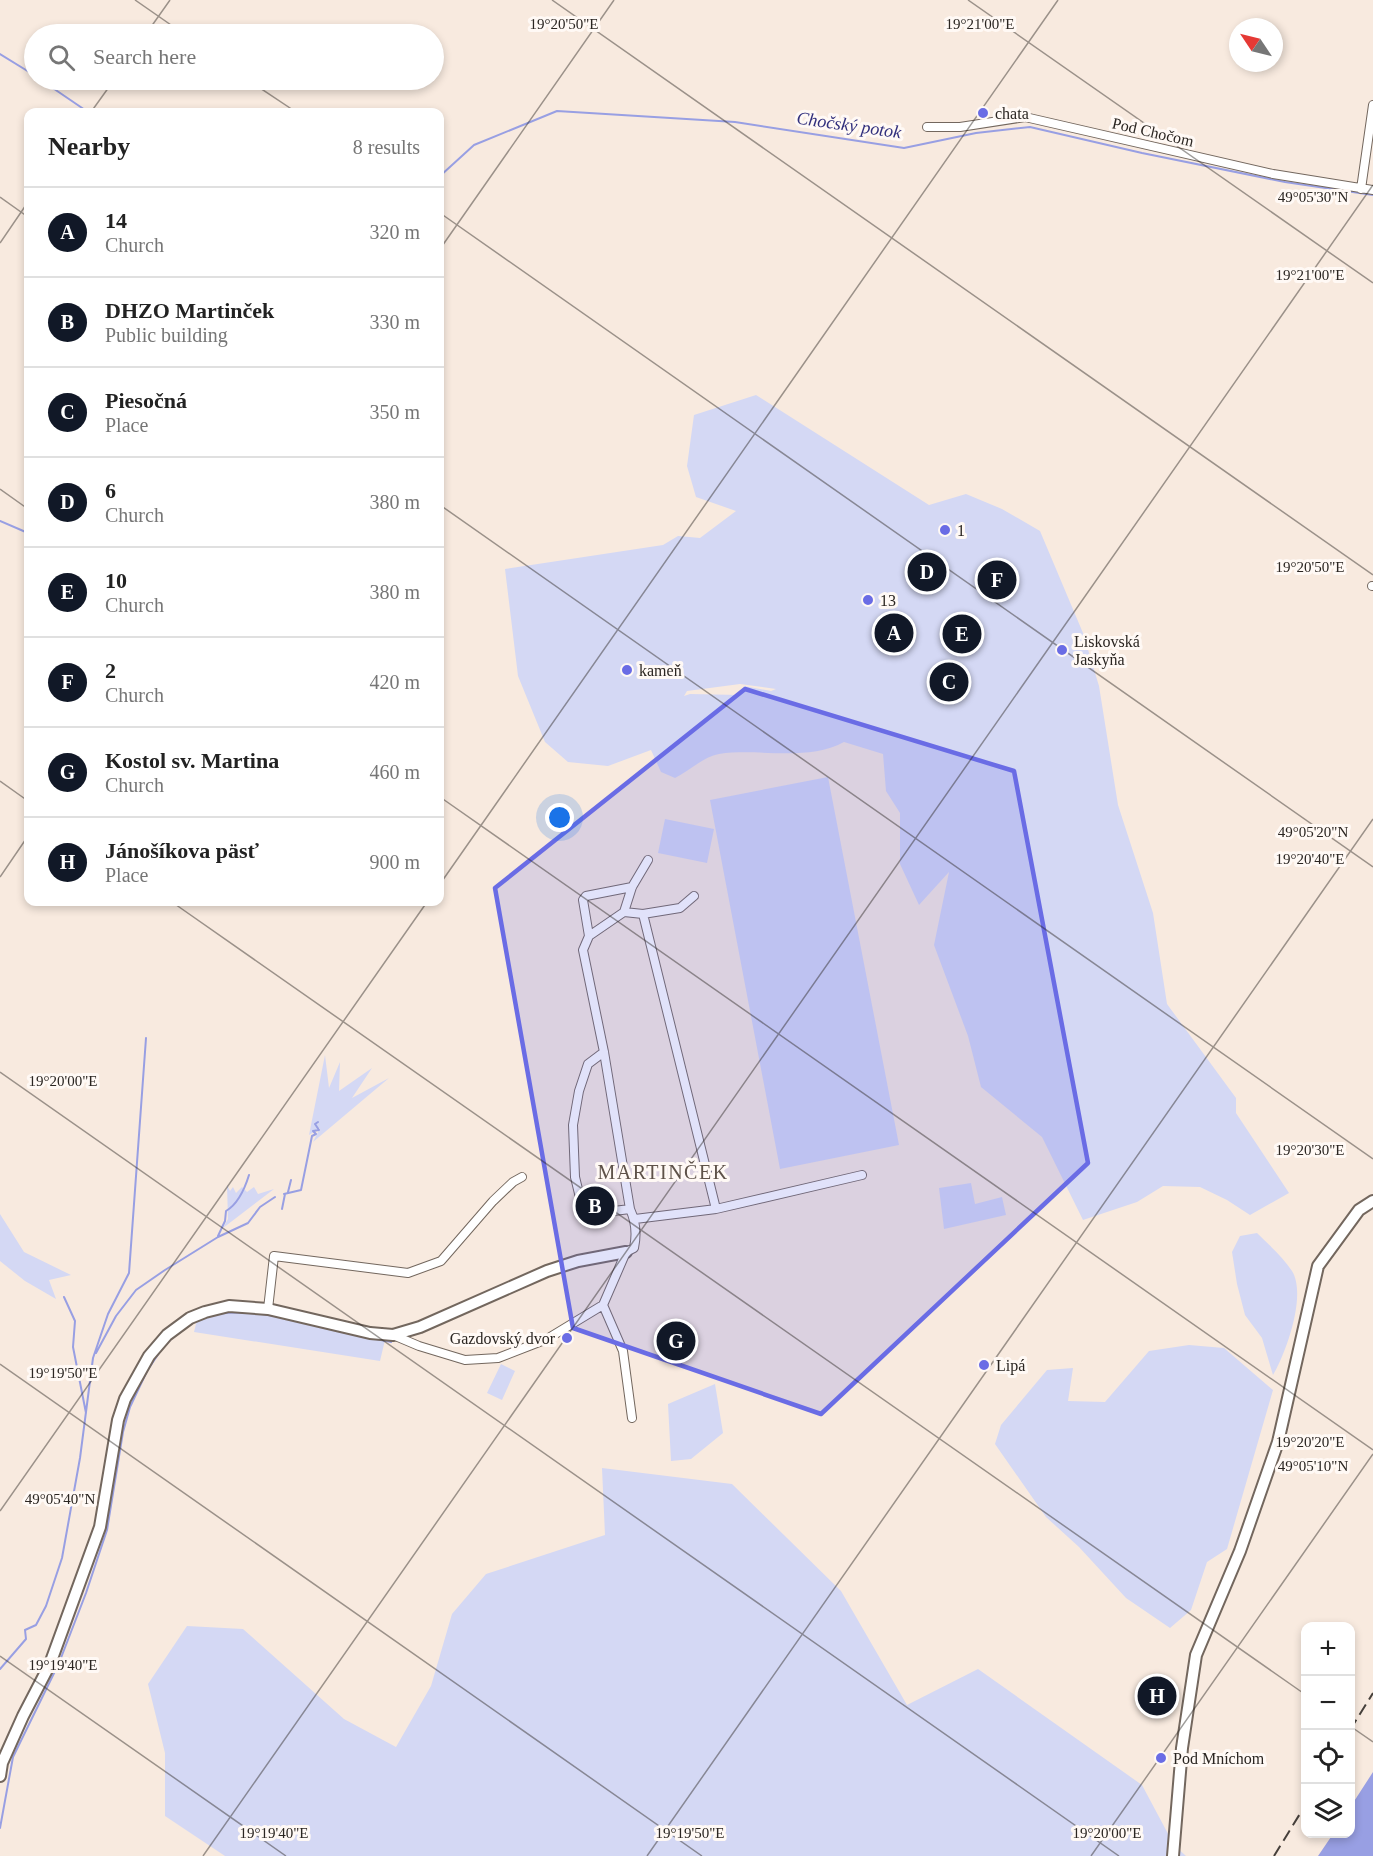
<!DOCTYPE html>
<meta charset="utf-8">
<style>
:root{--surface:#fff;--page:#f6f6f6;--text:#222;--muted:#767676;--line:#e0e0e0;--accent:#111827}
body{margin:0;font-family:"Times New Roman",serif;background:var(--page);color:var(--text)}
.controls{position:absolute;right:18px;bottom:18px;display:grid;overflow:hidden;border-radius:12px;box-shadow:0 3px 9px #0003}
.controls button{width:54px;height:54px;display:grid;place-items:center;padding:0;border:0;border-bottom:2px solid var(--line);background:var(--surface);color:var(--text);font:30px sans-serif}
.compass{position:absolute;left:1229px;top:18px;width:54px;height:54px;border-radius:50%;background:var(--surface);box-shadow:0 3px 9px #0003;rotate:305deg}
.you{position:absolute;left:560px;top:818px;width:21px;height:21px;margin:-15px;border:4px solid #fff;border-radius:50%;background:#1a73e8;box-shadow:0 0 0 9px #1a73e833}
.badge{display:grid;place-items:center;width:39px;height:39px;border-radius:50%;background:var(--accent);color:#fff;font-size:20px;font-weight:700}
.pin{position:absolute;translate:-50% -50%;border:3px solid #fff;box-shadow:0 2px 6px #0006}
.list{margin:0;padding:0;list-style:none}
h2{display:flex;justify-content:space-between;align-items:center;height:78px;margin:0;padding:0 24px;font-size:26px}
h2 small{font-size:20px;font-weight:400;color:var(--muted)}
.list li{display:grid;grid-template-columns:39px 1fr auto;gap:18px;align-items:center;box-sizing:border-box;height:90px;padding:0 24px;border-top:2px solid var(--line)}
.list b{display:block;font-size:22px;white-space:nowrap}
.list p{margin:0;font-size:20px;white-space:nowrap;color:var(--muted)}
.list em{font-size:20px;font-style:normal;color:var(--muted)}
.icon{flex:none;width:33px;height:33px;fill:none;stroke:currentColor;stroke-width:2;stroke-linecap:round;stroke-linejoin:round}
.map{position:relative;flex:none;width:1373px;height:1856px;overflow:hidden}
.search{position:absolute;background:var(--surface);box-shadow:0 3px 9px #0003;left:24px;top:24px;width:420px;height:66px;display:flex;align-items:center;gap:15px;box-sizing:border-box;padding:0 21px;border-radius:33px;color:var(--muted);font-size:22px}
.panel{position:absolute;background:var(--surface);box-shadow:0 3px 9px #0003;left:24px;top:108px;width:420px;height:798px;border-radius:12px}
.map>svg:first-child{display:block}
</style>
<div class="map">
<svg width="1373" height="1856" viewBox="0 0 1373 1856">
<rect width="100%" height="100%" fill="#f8eadf"/>
<!-- green -->
<path fill="#d4d8f4" fill-rule="evenodd" d="M756 395 929 505 966 494 1002 509 1040 531 1083 633 1099 686 1118 805 1153 913 1167 1004 1236 1098V1113L1289 1193 1250 1215 1227 1200 1200 1187 1163 1186 1137 1202 1083 1220 1042 1137 981 1087 968 1036 934 945 949 872 919 905 900 864V813L886 791 883 754 844 742C807 762 760 748 719 754 703 757 689 771 675 778L661 772 651 750 608 766 568 762 545 742 518 676 505 569 663 545 678 536 700 538 736 511 696 497 687 466 694 415ZM740 684 776 689 771 691 744 686 740 695 690 694 684 696 687 691Z
M828 777 899 1145 780 1169 710 800Z
M665 819 714 829 707 863 658 853Z
M325 1055 329 1088 340 1062 339 1091 372 1068 352 1098 389 1078 313 1142 320 1128 309 1135Z
M971 1183 975 1204 1002 1197 1006 1215 944 1229 939 1188Z
M227 1185 230 1191 233 1187 236 1193 242 1187 247 1192 254 1187 258 1194 274 1189 223 1228 228 1219Z
M0 1214 24 1252 71 1275 49 1280 56 1299 25 1281 0 1261Z
M1257 1233C1269 1245 1283 1257 1292 1271 1307 1295 1286 1353 1273 1375L1262 1338 1245 1315 1237 1284 1232 1252 1240 1236Z
M227 1312 271 1314 385 1340 380 1361 194 1332 198 1316Z
M1189 1345 1224 1348 1273 1390 1227 1549 1207 1562 1191 1610 1170 1628 1126 1598 1079 1547 1046 1517 995 1444 1001 1425 1047 1370 1073 1368 1068 1401 1105 1402 1149 1351Z
M501 1364 515 1371 502 1400 487 1393Z
M715 1384 723 1433 691 1459 671 1461 668 1404Z
M602 1468 732 1484 841 1591 907 1705 978 1669 1142 1785 1174 1845 1186 1856H225L165 1816V1753L148 1684 187 1626 243 1629 344 1719 396 1747 431 1686 452 1614 486 1574 605 1535Z"/>
<!-- water -->
<path fill="#989fe3" d="M1373 1772V1856H1318L1333 1834H1350L1351 1806Z"/>
<g fill="none" stroke-linecap="round" stroke-linejoin="round">
<!-- stream -->
<path stroke="#989fe3" stroke-width="2" d="M0 54 34 75
M41 80 88 112
M440 176 474 145 557 111 735 122 904 148 976 133 1030 127 1142 153 1285 182 1373 195
M0 521 28 533
M288 1192 291 1180
M284 1194 301 1190 312 1136 316 1134 313 1131 319 1130 315 1124 318 1122
M282 1209 285 1194
M218 1236 225 1221 226 1211C238 1204 245 1188 249 1175
M64 1297 75 1321 73 1347 86 1413
M217 1314C269 1306 337 1333 391 1342
M164 1346 173 1337
M96 1353 116 1316 136 1290 165 1270 218 1237 248 1223 260 1207 275 1197
M0 1669 26 1639 25 1630 36 1625 46 1606 62 1558 80 1458 93 1358 108 1314 129 1273 146 1038
M0 1828 13 1757 59 1663 86 1593 107 1530 123 1432 130 1407 147 1371 161 1350"/>
<defs>
<path id="street" d="M927 127H960L1025 117 1273 174 1373 190
M1361 189 1373 105
M1372 586H1373
M624 912 632 887 648 860
M643 914 716 1209
M589 936 583 900 586 896 632 887
M604 1052 588 1064 579 1091 573 1125 575 1177 583 1210 589 1214 630 1209
M635 1219 716 1209 862 1175
M603 1305 623 1351 632 1418
M268 1309 274 1256 408 1273 441 1261 493 1201 513 1182 522 1177
M393 1335 419 1346 465 1360 498 1358 547 1339 603 1305 626 1252 634 1248C637 1234 636 1222 630 1209L604 1052 583 950 589 936 624 912 643 914 680 908 694 896"/>
<path id="secondary" d="M0 1776 2 1763 23 1716 50 1664 100 1527 118 1420 125 1399 149 1356 167 1335 190 1318 205 1312 229 1306 268 1309 370 1333 393 1335 420 1327 547 1271 578 1261 626 1252
M1173 1856 1182 1748 1196 1655 1240 1551 1278 1442 1318 1266 1359 1210 1373 1201"/>
</defs>
<!-- street casing -->
<use href="#street" stroke="#73675e" stroke-width="10"/>
<!-- secondary casing -->
<use href="#secondary" stroke="#73675e" stroke-width="14"/>
<!-- street -->
<use href="#street" stroke="#fff" stroke-width="8"/>
<!-- secondary -->
<use href="#secondary" stroke="#fff" stroke-width="10"/>
<!-- rail -->
<path stroke="#46403b" stroke-width="2" stroke-dasharray="12 6" stroke-linecap="butt" d="M1350 1730 1373 1693
M1274 1856 1306 1804"/>
</g>
<!-- marked area -->
<path fill="#6a6ce5" fill-opacity="0.2" stroke="#6a6ce5" stroke-width="4.5" stroke-linejoin="round" d="M745 689 1014 771 1088 1163 821 1414 573 1328 495 888Z"/>
<!-- ticks -->
<path fill="none" stroke="#2a2521" stroke-width="1.5" stroke-opacity="0.45" d="M135 0 184 34M552 0 1373 575M968 0 1373 283M146 34 170 0M248 80 296 112M91 112 114 80M0 197 28 217M440 213 1373 867M0 243 28 202M440 249 614 0M0 489 28 509M440 505 1373 1159M0 781 28 801M440 797 1373 1450M0 877 28 836M440 884 1058 0M172 902 1306 1695M0 1072 1119 1856M0 1364 702 1856M0 1511 427 902M0 1656 286 1856M1350 1726 1373 1742M203 1856 1373 185M647 1856 1373 819M1091 1856 1373 1454"/>
<!-- markers -->
<g fill="#6a6ce5" stroke="#fff9f5" stroke-width="2">
<circle cx="983" cy="113" r="6"/>
<circle cx="945" cy="530" r="6"/>
<circle cx="868" cy="600" r="6"/>
<circle cx="1062" cy="650" r="6"/>
<circle cx="627" cy="670" r="6"/>
<circle cx="567" cy="1338" r="6"/>
<circle cx="984" cy="1365" r="6"/>
<circle cx="1161" cy="1758" r="6"/>
</g>
<g text-anchor="middle" dominant-baseline="central" stroke-width="6" stroke-linejoin="round" paint-order="stroke">
<!-- poi labels -->
<g font-size="16" fill="#2a2521" stroke="#fff9f5" text-anchor="start">
<text x="995" y="113">chata</text>
<text x="957" y="530">1</text>
<text x="880" y="600">13</text>
<text x="1074" y="641">Liskovská<tspan x="1074" dy="18">Jaskyňa</tspan></text>
<text x="639" y="670">kameň</text>
<text x="555" y="1338" text-anchor="end">Gazdovský dvor</text>
<text x="996" y="1365">Lipá</text>
<text x="1173" y="1758">Pod Mníchom</text>
</g>
<!-- street labels -->
<g font-size="16" fill="#2a2521" stroke="#fff9f5">
<text transform="translate(1153 132) rotate(13)">Pod Chočom</text>
</g>
<!-- water labels -->
<g font-size="18" font-style="italic" fill="#312f7d" stroke="#fff9f5">
<text transform="translate(849 125) rotate(8)">Chočský potok</text>
</g>
<!-- quarter labels -->
<g font-size="20" letter-spacing="1.5" fill="#5e5249" stroke="#fff9f5">
<text x="663" y="1172">MARTINČEK</text>
</g>
</g>
<g font-size="15" text-anchor="middle" fill="#2a2521" stroke="#fff9f5" stroke-width="6" stroke-linejoin="round" paint-order="stroke">
<text x="980" y="29">19°21'00"E</text>
<text x="564" y="29">19°20'50"E</text>
<text x="1313" y="202">49°05'30"N</text>
<text x="1310" y="280">19°21'00"E</text>
<text x="1310" y="572">19°20'50"E</text>
<text x="1313" y="837">49°05'20"N</text>
<text x="1310" y="864">19°20'40"E</text>
<text x="63" y="1086">19°20'00"E</text>
<text x="1310" y="1155">19°20'30"E</text>
<text x="63" y="1378">19°19'50"E</text>
<text x="1310" y="1447">19°20'20"E</text>
<text x="1313" y="1471">49°05'10"N</text>
<text x="60" y="1504">49°05'40"N</text>
<text x="63" y="1670">19°19'40"E</text>
<text x="274" y="1838">19°19'40"E</text>
<text x="690" y="1838">19°19'50"E</text>
<text x="1107" y="1838">19°20'00"E</text>
</g>
</svg>
<div class="controls">
<button>+</button>
<button>−</button>
<button><svg class="icon" aria-label="locate" viewBox="0 0 24 24"><circle cx="12" cy="12" r="6"/><path d="M12 2v4M12 18v4M2 12h4M18 12h4"/></svg></button>
<button><svg class="icon" aria-label="layers" viewBox="0 0 24 24"><path d="M12 4l9 5-9 5-9-5zM3 14l9 5 9-5"/></svg></button>
</div>
<svg class="compass" viewBox="-18 -18 36 36"><path d="M0-13l5 13h-10z" fill="#e53935"/><path d="M0 13l5-13h-10z" fill="#767676"/></svg>
<div class="you"></div>
<div class="pin badge" style="left:894px;top:633px">A</div>
<div class="pin badge" style="left:595px;top:1206px">B</div>
<div class="pin badge" style="left:949px;top:682px">C</div>
<div class="pin badge" style="left:927px;top:572px">D</div>
<div class="pin badge" style="left:962px;top:634px">E</div>
<div class="pin badge" style="left:997px;top:580px">F</div>
<div class="pin badge" style="left:676px;top:1341px">G</div>
<div class="pin badge" style="left:1157px;top:1696px">H</div>
<div class="search"><svg class="icon" aria-label="search" viewBox="0 0 24 24"><circle cx="10" cy="10" r="6"/><path d="M15 15l6 6"/></svg>Search here</div>
<section class="panel">
<h2>Nearby<small>8 results</small></h2>
<ul class="list">
<li><span class="badge">A</span><div><b>14</b><p>Church</p></div><em>320 m</em></li>
<li><span class="badge">B</span><div><b>DHZO Martinček</b><p>Public building</p></div><em>330 m</em></li>
<li><span class="badge">C</span><div><b>Piesočná</b><p>Place</p></div><em>350 m</em></li>
<li><span class="badge">D</span><div><b>6</b><p>Church</p></div><em>380 m</em></li>
<li><span class="badge">E</span><div><b>10</b><p>Church</p></div><em>380 m</em></li>
<li><span class="badge">F</span><div><b>2</b><p>Church</p></div><em>420 m</em></li>
<li><span class="badge">G</span><div><b>Kostol sv. Martina</b><p>Church</p></div><em>460 m</em></li>
<li><span class="badge">H</span><div><b>Jánošíkova päsť</b><p>Place</p></div><em>900 m</em></li>
</ul>
</section>
</div>
